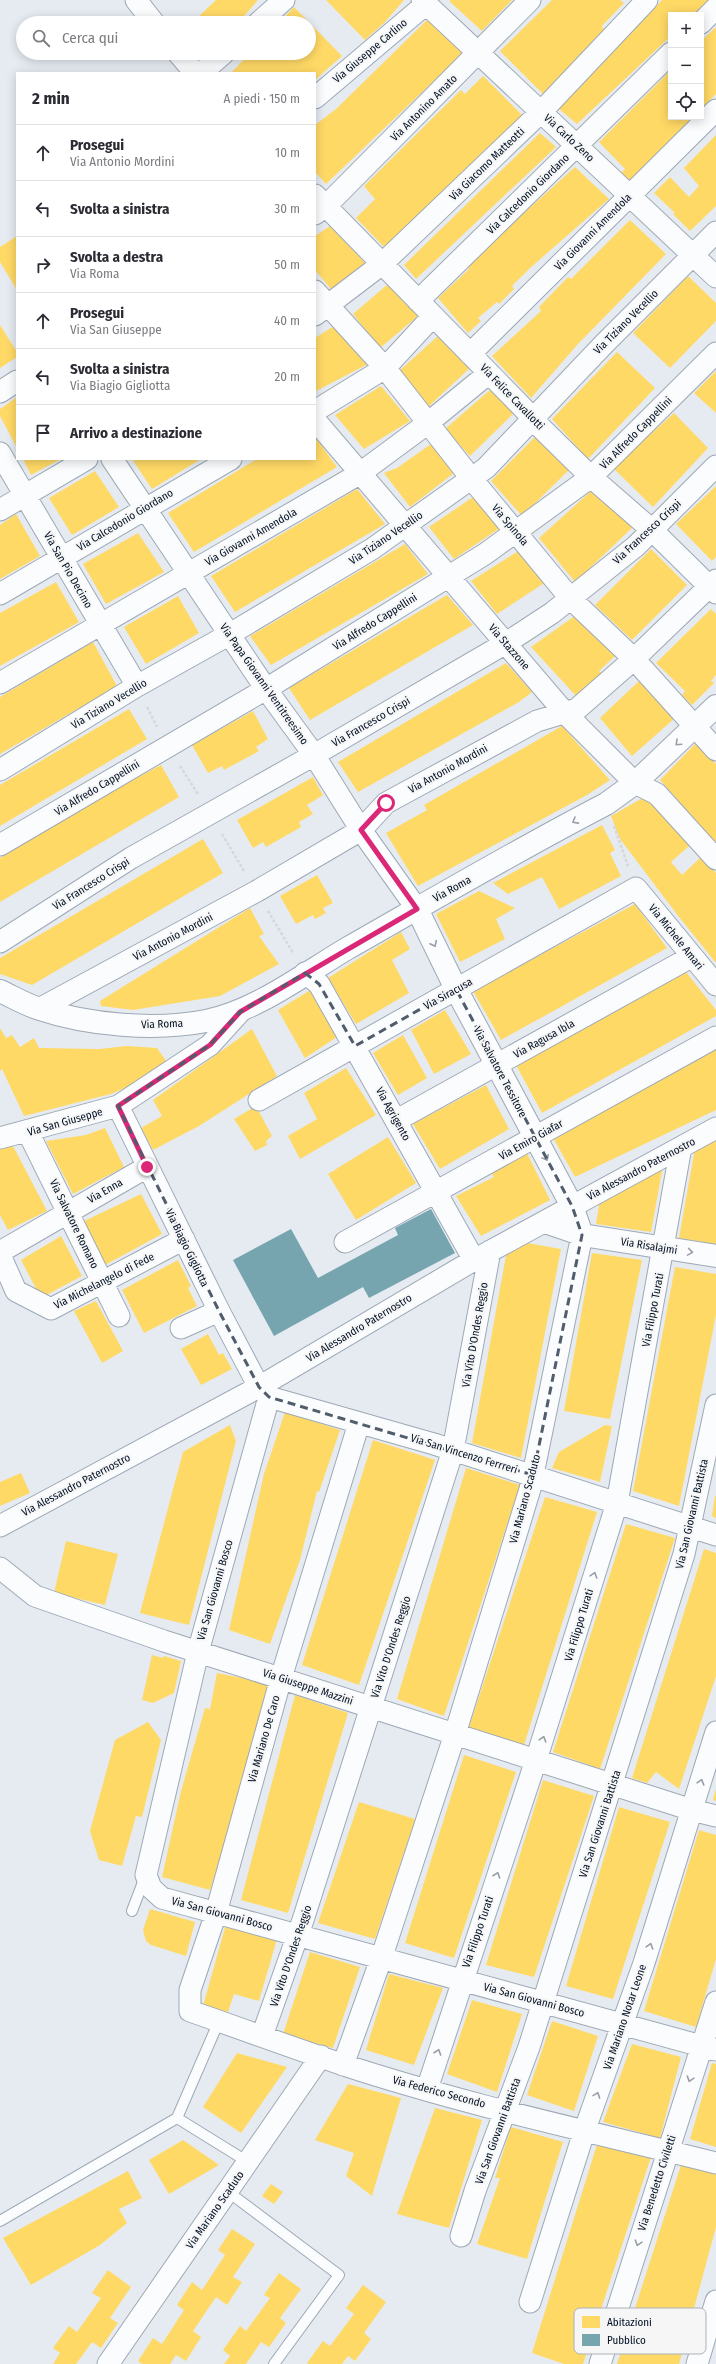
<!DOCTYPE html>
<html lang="it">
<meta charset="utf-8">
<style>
:root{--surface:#fff;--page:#f7f7f7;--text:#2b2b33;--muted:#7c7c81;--line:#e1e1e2}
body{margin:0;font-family:"Fira Sans Condensed",sans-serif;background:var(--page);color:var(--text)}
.controls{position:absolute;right:12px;top:12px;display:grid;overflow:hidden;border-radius:0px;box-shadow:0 2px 10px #0003}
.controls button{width:36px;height:36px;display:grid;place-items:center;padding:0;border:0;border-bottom:1px solid var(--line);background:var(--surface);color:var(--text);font:20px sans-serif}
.stop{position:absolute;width:12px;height:12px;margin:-9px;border:3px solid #db2777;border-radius:50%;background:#fff}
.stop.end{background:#db2777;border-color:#fff;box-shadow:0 1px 4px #0008}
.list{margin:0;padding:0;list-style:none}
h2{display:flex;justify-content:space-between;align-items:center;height:52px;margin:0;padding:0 16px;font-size:17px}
h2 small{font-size:13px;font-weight:400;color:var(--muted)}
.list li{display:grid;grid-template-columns:26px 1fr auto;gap:12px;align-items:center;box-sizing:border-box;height:56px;padding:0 16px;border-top:1px solid var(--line)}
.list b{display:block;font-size:15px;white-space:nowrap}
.list p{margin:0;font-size:13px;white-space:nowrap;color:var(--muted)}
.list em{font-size:13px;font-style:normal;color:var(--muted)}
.icon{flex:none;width:22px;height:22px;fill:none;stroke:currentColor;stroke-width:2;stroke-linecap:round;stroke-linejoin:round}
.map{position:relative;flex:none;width:716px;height:2364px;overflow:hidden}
.search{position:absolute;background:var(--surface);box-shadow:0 2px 10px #0003;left:16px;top:16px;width:300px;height:44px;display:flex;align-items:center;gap:10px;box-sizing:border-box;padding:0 14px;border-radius:22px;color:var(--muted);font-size:15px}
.panel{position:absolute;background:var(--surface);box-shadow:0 2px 10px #0003;left:16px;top:72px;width:300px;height:388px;border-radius:0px}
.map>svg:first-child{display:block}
</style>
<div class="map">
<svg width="716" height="2364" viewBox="0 0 716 2364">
<rect width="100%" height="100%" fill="#e5ebf1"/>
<!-- homes -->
<path fill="#ffd966" d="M216 0H258L238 23H192Z
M326 0H404L385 22 365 40Z
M451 0H512L482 31 449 1Z
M552 0H620L624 3 602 26 604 30 543 94 500 51Z
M662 0H709L693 15H671V36L577 124 559 109Z
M294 7 342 56 315 80V73H231L250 53H309V23H279Z
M429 18 463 53 326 184 315 172V125L336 109Z
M716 27V94L701 109V41Z
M671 70V117H693L630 181 621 173 625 169 599 142Z
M483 76 522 115 503 134 506 137 490 152 487 148 385 248 356 218 375 199 364 186 461 90 465 94Z
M540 133 556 147 416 279 404 265Z
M716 135V206L690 231 673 214 675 213 654 193 670 177 689 197 699 186 684 168Z
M575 167 609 199 530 268 512 286 514 289 499 304 497 302 478 318 481 321 468 333 438 298 469 269 466 265Z
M630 220 666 254 578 344 531 398 492 356 541 311 539 307 568 277 571 279Z
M330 226 365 263 331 289 315 270V236Z
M17 236V290L0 262V247Z
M688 276 716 303V321L670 368 633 333Z
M388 284 418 316 380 348 353 314Z
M337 324 368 364 316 391 315 338Z
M0 325 17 352V357L0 368Z
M439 335 471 367 428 407 398 372Z
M617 352 655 388 588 459 552 419Z
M716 371V413L694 393Z
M381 386 410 421 364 449 335 415Z
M491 389 514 413 470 456 445 429Z
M17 397V448L0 416V409Z
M674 413 708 448 653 507 613 468Z
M536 436 569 470 522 516 491 481Z
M315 437 337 467 194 552 168 513 257 459H315Z
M431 444 454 473 410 507 384 473 397 468Z
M23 459H61L31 475Z
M132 459H201L152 489Z
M95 471 119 507 72 535 49 498Z
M716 486V557L712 561 676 524Z
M357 489 385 524 235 612 211 576Z
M591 491 633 527 575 582 539 538Z
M473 497 500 528 454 559 429 527Z
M16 514 40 556 0 579V525Z
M138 533 164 572 106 604 83 564Z
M405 544 428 574 271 665 250 636Z
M651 549 687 585 632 640 595 605Z
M520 550 546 582 497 614 471 581Z
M56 582 79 622 0 666V613Z
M447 595 473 625 310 720 289 688Z
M178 596 199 633 146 664 124 627Z
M711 609 716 614V675L711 681 714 683 692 705 682 695 685 691 656 663Z
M576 615 615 656 599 671 603 674 577 697 531 647Z
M93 642 117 686 0 754V697Z
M506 663 532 692 519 702 358 792 338 762Z
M640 680 675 718 632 756 600 718Z
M129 709 147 739 0 826V785Z
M253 711 268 739 256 747 259 751 224 770 222 766 208 773 192 745Z
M562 726 610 780 587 795 418 886 386 833 427 810 424 805Z
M696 743 716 764V843L660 780Z
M161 765 179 797 0 902V858L93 801Z
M313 777 323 795 307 805 313 814 299 822 301 827 266 847 263 842 253 848 237 820Z
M646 796 658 812 662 809 689 846 671 862 682 875 701 857 716 873V963L679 917 620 839 611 816Z
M602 825 615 850 610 853 621 876 559 909 542 877 508 894 493 883Z
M203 839 223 873 32 985 0 974V958Z
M317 875 333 903 323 908 326 913 315 919 313 915 296 924 280 896Z
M479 891 515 908 496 919 505 939 460 962 436 914Z
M635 904 667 948 501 1040 473 991Z
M250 908 264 934 259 936 279 964 220 996 133 1010 101 1006 100 1001Z
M401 932 410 949 392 960 409 993 356 1024 328 978Z
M686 972 716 1010V1016L542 1113 516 1065Z
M312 989 340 1035 305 1058 278 1010Z
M445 1010 471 1054 434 1074 411 1030Z
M0 1028 6 1038 12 1035 20 1047 34 1038 39 1048 99 1049 127 1046 157 1048 167 1062 143 1080 111 1094 24 1116 2 1069 0 1071Z
M252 1029 277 1076 199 1126 153 1150 141 1128 162 1116 153 1100Z
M403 1035 427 1078 398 1095 373 1053Z
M716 1047V1110L575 1177 552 1136Z
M346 1068 376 1115 300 1159 288 1136 317 1119 304 1093Z
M486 1085 509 1129 440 1169 413 1124Z
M256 1106 272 1136 266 1141 267 1145 255 1151 234 1119Z
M105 1128 124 1167 73 1194 46 1141 86 1135Z
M388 1137 416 1183 356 1220 328 1174Z
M716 1141V1244L679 1238 695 1148Z
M13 1146 47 1211 8 1230 0 1215V1148Z
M526 1151 550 1200 481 1236 456 1196 494 1177 490 1171Z
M663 1166 651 1232 596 1224 601 1192Z
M141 1194 162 1234 105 1265 82 1222Z
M61 1236 82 1276 41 1298 21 1260Z
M522 1242 561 1249 521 1458 472 1443 507 1250Z
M592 1253 642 1260 610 1419 564 1411Z
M178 1260 191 1286 188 1288 197 1306 144 1333 122 1290Z
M675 1267 716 1274V1315L679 1506 633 1491Z
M96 1301 123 1351 102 1363 74 1311Z
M208 1334 219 1355 223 1353 232 1369 201 1385 181 1349Z
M285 1412 340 1430 319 1492 317 1491 300 1560 270 1644 229 1630 264 1474Z
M230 1425 236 1441 189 1625 140 1613 183 1452Z
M605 1425 612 1426 600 1482 552 1468 559 1452Z
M373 1440 435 1460 359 1685 302 1665Z
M466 1468 520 1485 444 1716 397 1699Z
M21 1473 30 1493 0 1506V1482Z
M715 1496H716V1518L712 1516Z
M545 1497 597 1512 524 1745 469 1727Z
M626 1524 675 1538 600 1769 553 1752Z
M66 1541 118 1554 105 1605 54 1593Z
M704 1549 716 1553V1676L679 1789 656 1772 647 1783 632 1778Z
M152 1655 163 1658 164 1656 181 1661 174 1693 153 1703 142 1700Z
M217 1673 268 1683 237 1802 210 1890 162 1877 181 1791 205 1708 210 1709Z
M295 1695 348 1713 288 1913 241 1900Z
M148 1722 161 1740 142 1817 136 1816 122 1866 99 1860 90 1831 115 1740Z
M464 1755 516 1772 454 1958 405 1943Z
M543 1780 594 1796 534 1977 486 1965Z
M716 1789V1801L713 1800Z
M359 1802 415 1819 375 1939 318 1923Z
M619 1807 670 1822 613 1999 566 1986Z
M699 1830 716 1835V1959L696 2027 644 2011Z
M150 1909 195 1922 186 1956 151 1945 146 1941 143 1930Z
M226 1924 277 1939 259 2001 234 1994 228 2012 203 2006Z
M310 1952 360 1967 333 2048 283 2034Z
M389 1974 443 1988 414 2065 366 2050Z
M472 2000 522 2014 497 2092 447 2074Z
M552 2021 598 2036 574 2111 527 2095Z
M632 2044 681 2057 660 2138 603 2122Z
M237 2053 287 2067 241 2133 203 2107Z
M712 2063 716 2064V2147L690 2139Z
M348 2084 401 2098 372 2196 346 2176 354 2153 315 2140Z
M435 2108 482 2120 449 2228 397 2214Z
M511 2127 563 2142 527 2259 477 2244 500 2178H495Z
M599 2138 652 2154 583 2364H564L532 2353Z
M183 2140 219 2165 169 2194 149 2160Z
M682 2162 716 2171V2227L679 2364H617Z
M128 2171 142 2198 119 2209 127 2223 100 2245 31 2285 3 2238Z
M271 2184 283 2192 274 2204 262 2196Z
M232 2229 255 2244 233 2277 242 2282 227 2305 216 2297 193 2331 201 2337 186 2361 176 2355 170 2364H142L138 2361 153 2338 162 2344 184 2310 177 2305 192 2282 202 2290 225 2255 218 2250Z
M108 2270 131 2287 110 2318 118 2323 101 2348 92 2342 76 2364H53L60 2353 53 2348 69 2326 77 2332 101 2298 92 2293Z
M279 2273 301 2289 280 2318 286 2323 269 2347 261 2342 246 2364H224L230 2356 223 2350 240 2326 246 2331 270 2298 264 2295Z
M363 2285 386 2302 364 2333 371 2339 355 2361 348 2356 342 2364H309L307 2363 323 2341 330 2346 354 2314 346 2308Z"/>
<!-- public -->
<path fill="#76a5af" d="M431 1209 455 1253 369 1298 363 1287 274 1336 233 1260 291 1229 318 1278 398 1235 395 1228Z"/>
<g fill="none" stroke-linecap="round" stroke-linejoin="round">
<defs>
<path id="service" d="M132 1911 145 1877
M177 2118 219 2021
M227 2191 339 2275 274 2364
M0 2221 177 2118 248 2162"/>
<path id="minor" d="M136 0 154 23
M422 0 716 277
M258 23 284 0
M701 23 716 8
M178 53 195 73
M201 73 224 53
M315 98 426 4
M315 195 527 412 532 419 591 477 652 530 716 593
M315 214 325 207 530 0
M315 291 385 368 471 478 570 598 634 659 716 750
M418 301 671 53
M315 315 382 264 541 112 647 0
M470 354 716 110
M0 392 17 381
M315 411 385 368 433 316
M315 420 565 713 635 783 657 794 716 859
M0 453 137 686
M112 459 266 689 314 755 361 830 417 909
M0 510 87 459
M0 594 231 459
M0 683 359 474 428 423 489 373
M0 770 137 686 230 634 372 549 486 468 604 344 716 232
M0 845 266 689 485 554 591 477 716 353
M0 942 131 858 314 755 506 643 552 613 636 546 716 466
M305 973 319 984 474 1260
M39 1009 257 891 361 830 386 803 537 721 577 709 634 659 716 580
M259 1100 636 888 716 985
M118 1106 219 1311 259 1387 269 1397 434 1444 716 1535
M397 1120 691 957
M28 1132 119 1316
M0 1138 118 1106 210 1045 240 1012
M345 1242 716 1037
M0 1252 147 1167
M0 1255 16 1291 51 1309 184 1239
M181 1328 219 1311
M269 1397 198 1652 146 1875 151 1888 162 1898 716 2050
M359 1423 281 1678 216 1913 190 1990V2011C242 2029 293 2048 344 2065 466 2105 592 2132 716 2163
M0 1526 259 1387 474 1260 716 1128
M0 1568 35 1596 164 1641 692 1810 716 1816
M262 2036 303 1920 453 1450 490 1251
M343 2065 381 1959 455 1734 530 1489 582 1235 544 1222
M427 2089 536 1760 617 1503 681 1147
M461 2236 475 2191 529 2047 684 1554 716 1405
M530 2302 584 2132 644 1963 716 1732
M108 2364 321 2056
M600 2364 716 2002
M697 2364 716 2301"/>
<path id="tertiary" d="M417 909 456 989 572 1206 582 1235 716 1256
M0 991C13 997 26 1005 40 1009 88 1025 155 1031 206 1021 256 1011 304 974 348 948 434 899 519 849 606 804L635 783 716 706"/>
</defs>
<!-- service casing -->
<use href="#service" stroke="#9ea9b6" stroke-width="12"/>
<!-- minor casing -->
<use href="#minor" stroke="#9ea9b6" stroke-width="23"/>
<!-- tertiary casing -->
<use href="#tertiary" stroke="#9ea9b6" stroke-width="24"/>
<!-- path -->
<path stroke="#d5d7d9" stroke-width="2.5" stroke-dasharray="3 2" stroke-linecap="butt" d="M147 707 157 727
M180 766 198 794
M614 826 628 866
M222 834 244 871
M268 911 293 953"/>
<!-- service -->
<use href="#service" stroke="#fbfcfd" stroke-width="10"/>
<!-- minor -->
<use href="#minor" stroke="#fbfcfd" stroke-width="21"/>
<!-- tertiary -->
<use href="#tertiary" stroke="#fbfcfd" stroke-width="22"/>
</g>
<!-- one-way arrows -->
<defs><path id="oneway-chevron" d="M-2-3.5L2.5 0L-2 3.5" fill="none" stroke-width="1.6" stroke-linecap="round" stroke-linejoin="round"/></defs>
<g stroke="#979ea7">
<use href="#oneway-chevron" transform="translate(678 743) rotate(137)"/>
<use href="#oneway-chevron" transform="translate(575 821) rotate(151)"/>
<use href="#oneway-chevron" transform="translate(434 944) rotate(64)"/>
<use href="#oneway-chevron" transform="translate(546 1158) rotate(62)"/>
<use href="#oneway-chevron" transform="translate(690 1252) rotate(9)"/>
<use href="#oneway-chevron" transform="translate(594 1575) rotate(-73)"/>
<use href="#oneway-chevron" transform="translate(543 1739) rotate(-73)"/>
<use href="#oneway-chevron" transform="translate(701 1782) rotate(-73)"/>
<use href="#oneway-chevron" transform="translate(497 1875) rotate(-71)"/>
<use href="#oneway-chevron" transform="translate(650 1946) rotate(-73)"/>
<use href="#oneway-chevron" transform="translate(438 2052) rotate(-71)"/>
<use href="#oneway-chevron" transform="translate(690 2079) rotate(108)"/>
<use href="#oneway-chevron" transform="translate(597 2095) rotate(-70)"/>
<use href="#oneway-chevron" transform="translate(638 2243) rotate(108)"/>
</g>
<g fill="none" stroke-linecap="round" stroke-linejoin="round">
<!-- route -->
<path stroke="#db2777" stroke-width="5" d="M147 1167 118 1106 210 1045 240 1012 417 909 361 830 386 803"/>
</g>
<!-- marked area -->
<path fill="none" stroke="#515d6c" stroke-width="3" stroke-dasharray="8 5" stroke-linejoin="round" d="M305 973 319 984 355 1046 456 989 572 1206 582 1235 533 1475 269 1397 259 1387 219 1311 118 1106 210 1045 240 1012Z"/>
<g text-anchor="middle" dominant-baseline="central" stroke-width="4" stroke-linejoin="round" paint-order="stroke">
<!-- street labels -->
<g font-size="11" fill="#011125" stroke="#f6f6f6">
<text transform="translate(370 51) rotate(-40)">Via Giuseppe Carlino</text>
<text transform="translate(424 108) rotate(-45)">Via Antonino Amato</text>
<text transform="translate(569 138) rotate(43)">Via Carlo Zeno</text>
<text transform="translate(487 164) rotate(-44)">Via Giacomo Matteotti</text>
<text transform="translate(528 194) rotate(-44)">Via Calcedonio Giordano</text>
<text transform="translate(593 232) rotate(-45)">Via Giovanni Amendola</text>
<text transform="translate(626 322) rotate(-45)">Via Tiziano Vecellio</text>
<text transform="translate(512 397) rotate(46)">Via Felice Cavallotti</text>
<text transform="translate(636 433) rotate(-45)">Via Alfredo Cappellini</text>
<text transform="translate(125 520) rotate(-31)">Via Calcedonio Giordano</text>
<text transform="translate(510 525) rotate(50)">Via Spinola</text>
<text transform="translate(647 532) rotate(-43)">Via Francesco Crispi</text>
<text transform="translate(251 537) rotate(-30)">Via Giovanni Amendola</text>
<text transform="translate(386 538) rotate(-34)">Via Tiziano Vecellio</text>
<text transform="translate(68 570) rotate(60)">Via San Pio Decimo</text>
<text transform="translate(375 622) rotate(-32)">Via Alfredo Cappellini</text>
<text transform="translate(509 647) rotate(49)">Via Stazzone</text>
<text transform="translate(264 684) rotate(55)">Via Papa Giovanni Ventitreesimo</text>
<text transform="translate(109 704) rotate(-31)">Via Tiziano Vecellio</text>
<text transform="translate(371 722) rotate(-30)">Via Francesco Crispi</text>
<text transform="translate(448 769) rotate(-29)">Via Antonio Mordini</text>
<text transform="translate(97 788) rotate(-31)">Via Alfredo Cappellini</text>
<text transform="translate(91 884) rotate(-32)">Via Francesco Crispi</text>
<text transform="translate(452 889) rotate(-29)">Via Roma</text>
<text transform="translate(173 937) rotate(-28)">Via Antonio Mordini</text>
<text transform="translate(676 937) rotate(51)">Via Michele Amari</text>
<text transform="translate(448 994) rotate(-29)">Via Siracusa</text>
<text transform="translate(162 1024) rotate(-2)">Via Roma</text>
<text transform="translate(544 1039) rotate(-29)">Via Ragusa Ibla</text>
<text transform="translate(500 1072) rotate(62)">Via Salvatore Tessitore</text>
<text transform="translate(393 1114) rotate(61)">Via Agrigento</text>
<text transform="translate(65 1122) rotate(-16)">Via San Giuseppe</text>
<text transform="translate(531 1140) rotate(-29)">Via Emiro Giafar</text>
<text transform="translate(641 1169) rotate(-28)">Via Alessandro Paternostro</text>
<text transform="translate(105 1191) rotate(-30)">Via Enna</text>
<text transform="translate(74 1224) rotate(64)">Via Salvatore Romano</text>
<text transform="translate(649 1246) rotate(9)">Via Risalajmi</text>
<text transform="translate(187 1248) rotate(64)">Via Biagio Gigliotta</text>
<text transform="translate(104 1281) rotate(-27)">Via Michelangelo di Fede</text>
<text transform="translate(653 1310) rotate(-79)">Via Filippo Turati</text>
<text transform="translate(359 1328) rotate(-31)">Via Alessandro Paternostro</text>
<text transform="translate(475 1335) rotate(-80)">Via Vito D'Ondes Reggio</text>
<text transform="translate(464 1454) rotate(17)">Via San Vincenzo Ferrreri</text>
<text transform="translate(76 1485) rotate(-28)">Via Alessandro Paternostro</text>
<text transform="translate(525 1499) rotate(-75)">Via Mariano Scaduto</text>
<text transform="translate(692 1514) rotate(-77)">Via San Giovanni Battista</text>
<text transform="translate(215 1590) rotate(-74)">Via San Giovanni Bosco</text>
<text transform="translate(579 1625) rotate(-73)">Via Filippo Turati</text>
<text transform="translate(391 1647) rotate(-72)">Via Vito D'Ondes Reggio</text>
<text transform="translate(308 1687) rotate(18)">Via Giuseppe Mazzini</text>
<text transform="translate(264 1739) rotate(-74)">Via Mariano De Caro</text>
<text transform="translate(600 1824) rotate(-72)">Via San Giovanni Battista</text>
<text transform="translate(222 1914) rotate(15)">Via San Giovanni Bosco</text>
<text transform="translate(478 1932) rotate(-71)">Via Filippo Turati</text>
<text transform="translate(291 1956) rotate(-71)">Via Vito D'Ondes Reggio</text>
<text transform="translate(534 2000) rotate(15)">Via San Giovanni Bosco</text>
<text transform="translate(625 2017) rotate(-71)">Via Mariano Notar Leone</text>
<text transform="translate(439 2092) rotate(15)">Via Federico Secondo</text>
<text transform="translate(498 2131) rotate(-70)">Via San Giovanni Battista</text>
<text transform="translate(657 2183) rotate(-72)">Via Benedetto Civiletti</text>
<text transform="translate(215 2210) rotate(-55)">Via Mariano Scaduto</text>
</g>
</g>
<!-- legend -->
<rect x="574" y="2308" width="132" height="46" rx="6" fill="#f6f6f6" stroke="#acb1b7" stroke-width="1"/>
<rect x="582" y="2316" width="18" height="12" fill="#ffd966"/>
<rect x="582" y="2334" width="18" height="12" fill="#76a5af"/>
<g font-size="11" fill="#011125">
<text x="607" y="2326">Abitazioni</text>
<text x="607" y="2344">Pubblico</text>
</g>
</svg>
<div class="controls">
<button>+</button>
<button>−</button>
<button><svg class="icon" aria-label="locate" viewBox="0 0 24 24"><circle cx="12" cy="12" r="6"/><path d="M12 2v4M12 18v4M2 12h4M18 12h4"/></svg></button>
</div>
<div class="stop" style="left:386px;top:803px"></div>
<div class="stop end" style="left:147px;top:1167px"></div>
<div class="search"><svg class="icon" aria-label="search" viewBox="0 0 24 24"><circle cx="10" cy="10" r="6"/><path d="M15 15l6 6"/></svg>Cerca qui</div>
<section class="panel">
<h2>2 min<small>A piedi · 150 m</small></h2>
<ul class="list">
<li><svg class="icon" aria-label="ahead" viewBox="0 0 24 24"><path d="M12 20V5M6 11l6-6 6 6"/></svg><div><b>Prosegui</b><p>Via Antonio Mordini</p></div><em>10 m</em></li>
<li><svg class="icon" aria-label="left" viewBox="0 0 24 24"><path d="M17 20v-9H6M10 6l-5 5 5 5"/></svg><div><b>Svolta a sinistra</b></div><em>30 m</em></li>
<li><svg class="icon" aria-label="right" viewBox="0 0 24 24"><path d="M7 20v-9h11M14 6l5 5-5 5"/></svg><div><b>Svolta a destra</b><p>Via Roma</p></div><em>50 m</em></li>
<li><svg class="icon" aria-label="ahead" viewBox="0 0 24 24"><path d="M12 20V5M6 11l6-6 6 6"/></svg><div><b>Prosegui</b><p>Via San Giuseppe</p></div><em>40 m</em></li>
<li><svg class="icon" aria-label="left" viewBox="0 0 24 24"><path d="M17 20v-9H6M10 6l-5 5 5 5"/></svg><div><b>Svolta a sinistra</b><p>Via Biagio Gigliotta</p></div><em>20 m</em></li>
<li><svg class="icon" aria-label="arrive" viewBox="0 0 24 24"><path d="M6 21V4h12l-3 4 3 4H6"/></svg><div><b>Arrivo a destinazione</b></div></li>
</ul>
</section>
</div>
